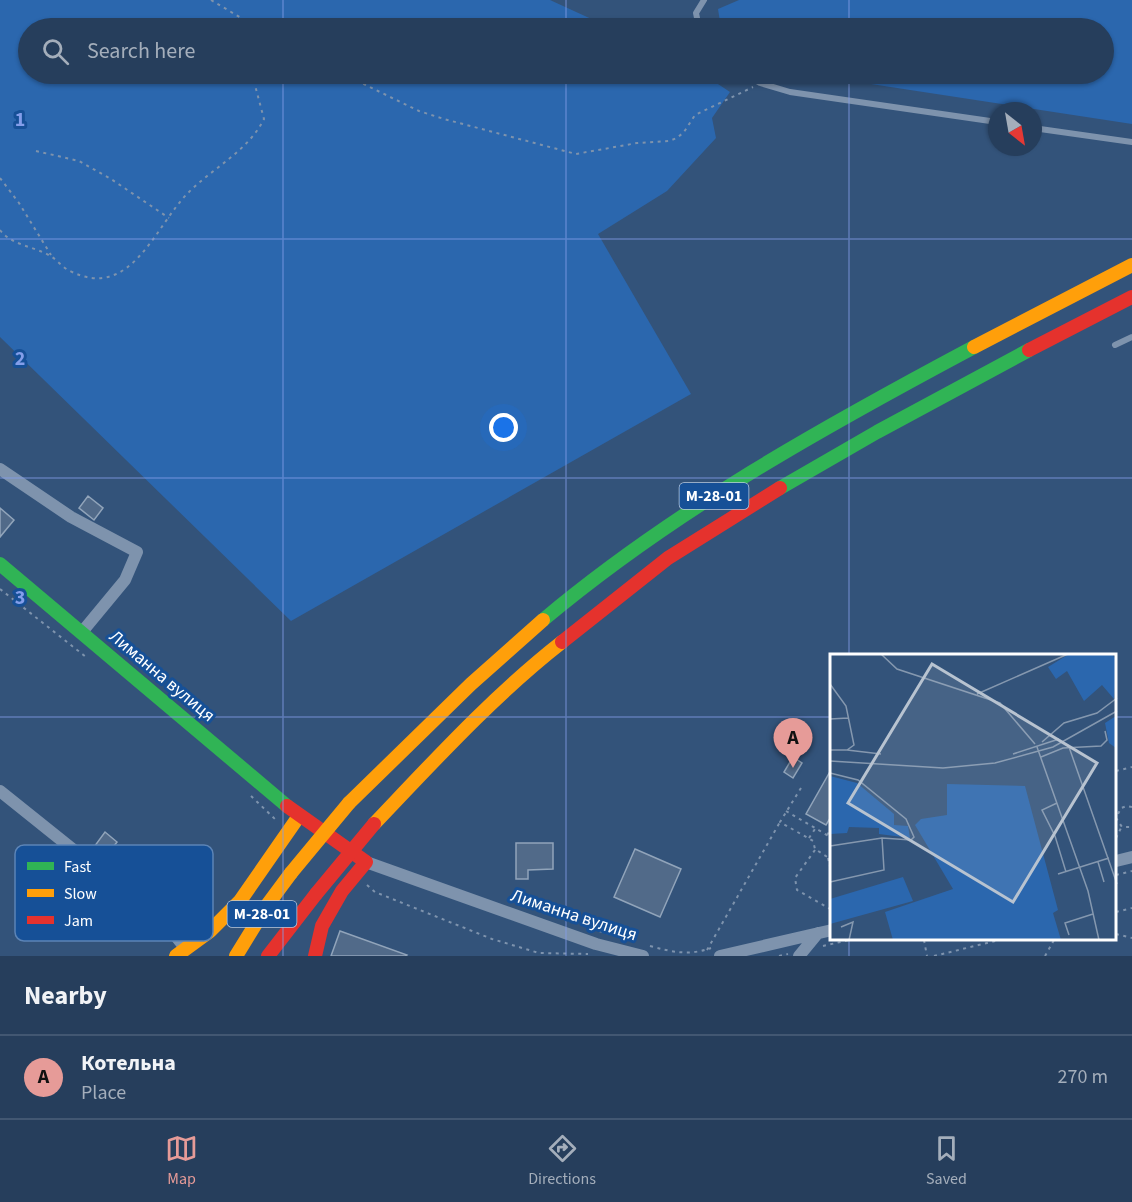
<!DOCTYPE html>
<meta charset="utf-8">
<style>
:root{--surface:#263e5c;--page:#2e4562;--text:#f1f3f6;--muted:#a4aebb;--line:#425772;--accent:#e69b98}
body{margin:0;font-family:"Source Sans 3",sans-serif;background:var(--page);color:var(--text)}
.compass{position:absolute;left:988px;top:102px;width:54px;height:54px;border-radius:50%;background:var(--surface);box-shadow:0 2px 4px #0004;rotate:149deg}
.you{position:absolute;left:504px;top:428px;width:21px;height:21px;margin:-15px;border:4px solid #fff;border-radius:50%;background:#1a73e8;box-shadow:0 0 0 9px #1a73e833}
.badge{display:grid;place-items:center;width:39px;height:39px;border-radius:50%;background:var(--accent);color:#111;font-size:20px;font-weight:700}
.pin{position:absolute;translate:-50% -50px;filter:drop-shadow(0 2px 3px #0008)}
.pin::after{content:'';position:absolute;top:32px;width:21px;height:18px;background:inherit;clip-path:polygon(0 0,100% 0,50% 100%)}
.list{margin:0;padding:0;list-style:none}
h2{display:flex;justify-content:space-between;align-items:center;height:78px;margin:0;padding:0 24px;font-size:26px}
h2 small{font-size:20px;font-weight:400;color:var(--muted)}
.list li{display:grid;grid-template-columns:39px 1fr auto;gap:18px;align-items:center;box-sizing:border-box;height:84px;padding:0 24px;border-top:2px solid var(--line)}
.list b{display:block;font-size:22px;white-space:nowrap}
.list p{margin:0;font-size:20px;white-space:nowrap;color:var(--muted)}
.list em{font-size:20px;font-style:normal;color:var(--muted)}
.icon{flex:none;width:33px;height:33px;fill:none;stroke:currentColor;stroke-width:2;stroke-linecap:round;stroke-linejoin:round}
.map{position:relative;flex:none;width:1132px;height:956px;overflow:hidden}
.search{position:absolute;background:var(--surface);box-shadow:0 2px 4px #0004;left:18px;right:18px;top:18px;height:66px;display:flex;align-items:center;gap:15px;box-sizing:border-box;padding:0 21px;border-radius:33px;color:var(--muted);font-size:22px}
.sheet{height:162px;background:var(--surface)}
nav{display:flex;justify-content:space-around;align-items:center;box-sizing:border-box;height:84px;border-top:2px solid var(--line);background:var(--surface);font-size:16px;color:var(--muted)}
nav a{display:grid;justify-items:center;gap:3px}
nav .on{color:var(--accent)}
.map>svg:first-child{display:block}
</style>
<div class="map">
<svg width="1132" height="956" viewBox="0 0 1132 956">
<rect width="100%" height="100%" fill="#33537a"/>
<!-- green -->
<path fill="#2b67ae" d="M0 0H550L611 28H28V74H703L730 92 712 118 716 138 667 191 598 234 691 394 291 621 0 337Z
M739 0H1132V124L871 84 864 74H1104V28H834L832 26 826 28H721L718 9Z"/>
<!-- building -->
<path fill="#516a89" stroke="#91a4ba" stroke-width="1.5" d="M88 496 103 508 94 520 79 508Z
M0 508 14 520 0 537Z
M793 757 802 763 793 778 784 772Z
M832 768V815L826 825 806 814Z
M105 832 117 842 106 856 94 847Z
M516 843H553V869L528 870V879H516Z
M635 849 681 869 660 917 614 897Z
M340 931 407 955 406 956H331Z"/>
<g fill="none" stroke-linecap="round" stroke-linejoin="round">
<!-- path -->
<path stroke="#7e93ad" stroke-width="2" stroke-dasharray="3 4.5" stroke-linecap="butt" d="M211 0 258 28
M343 74 419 111 444 119 576 154 637 143 669 141 677 138 684 132 695 115 753 87
M36 151 79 161 111 179 169 218
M0 178 19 203 51 255
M0 230C12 246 35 246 52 257 58 261 63 268 70 271 132 302 155 225 189 192 214 167 248 151 264 119L252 74
M0 589 86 657
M1116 771 1132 767
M801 788 780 822 813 841 815 849 832 860
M251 796 277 821
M1132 807 1127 806 1121 808 1116 818 1122 827H1132
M786 811 832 838
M827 835 832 828
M809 838 815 829
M1116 838 1121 828
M815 850 795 878 797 890 832 910
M828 858 832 875
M1116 875 1132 871
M367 885 375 892 492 939 539 953 588 954
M1116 912 1132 908
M592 929 613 935
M1116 934 1132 938
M924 940 927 956
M650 946C672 952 689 956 711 948
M823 946 849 940
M707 950 780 822
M779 956 788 954
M934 956 999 940
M1045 956 1054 940"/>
<!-- lane -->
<path stroke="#7e93ad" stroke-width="6" d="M699 28 696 13 704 0
M745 74 760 83 790 92 997 122
M1033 128 1132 142
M1115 345 1132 337"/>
<!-- street -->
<path stroke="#7e93ad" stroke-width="12" d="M0 469 71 517 137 552 125 580 82 632
M0 791 166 924 186 949
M1116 861 1132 857
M366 862 596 944 643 956
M720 956 832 930
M799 956 818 933"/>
<!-- fast -->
<path stroke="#30b455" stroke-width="14" d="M780 488 877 432 1029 350
M0 564 287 806
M543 620C674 510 824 427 974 347"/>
<!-- slow -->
<path stroke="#ff9f0a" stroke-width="14" d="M974 347 1132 265
M349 803 471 684 543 620
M374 824C434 761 493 696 562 642
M176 956 210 931 240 901 299 816
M236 956 268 904 291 873"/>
<!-- jam -->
<path stroke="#e5322d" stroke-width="14" d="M1029 350 1132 297
M562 642 668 558 780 488
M287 806 366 862 342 891 322 926 315 956
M268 956 316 894"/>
<!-- slow-bridge -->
<path stroke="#ff9f0a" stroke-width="14" d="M291 873 349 803"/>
<!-- jam-bridge -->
<path stroke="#e5322d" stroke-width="14" d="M316 894 374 824"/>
</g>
<!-- grid -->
<path fill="none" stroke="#839eea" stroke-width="1.5" stroke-opacity="0.55" d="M283 0V28M566 0V28M849 0V28M283 74V956M566 74V956M849 74V656M0 239H1132M0 478H1132M0 717H832M1116 717H1132M849 940V956"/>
<g text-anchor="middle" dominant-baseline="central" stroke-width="6" stroke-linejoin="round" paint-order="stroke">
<!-- shield labels -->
<g fill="#165097" stroke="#b9cae0" stroke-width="1.5">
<rect x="679.5" y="483" width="69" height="26" rx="4.5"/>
<rect x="227.5" y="901" width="69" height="26" rx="4.5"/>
</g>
<g font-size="16" font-weight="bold" fill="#fff">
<text x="714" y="496">М-28-01</text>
<text x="262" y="914">М-28-01</text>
</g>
<!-- street labels -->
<g font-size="18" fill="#fff" stroke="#165097">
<text transform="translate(162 676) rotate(40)">Лиманна вулиця</text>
<text transform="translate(574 915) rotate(18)">Лиманна вулиця</text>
</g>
</g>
<!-- overview -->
<g transform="translate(830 654)">
<rect width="286" height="286" fill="#33537a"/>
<path d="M239 0H282L287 7 284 45 272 31 254 47 237 17 226 25 218 13ZM286 62V94L279 89 275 69ZM0 122 27 129 64 160V171L78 172 80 184 49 180V174L19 173 17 179 0 180ZM117 130 195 132 228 256 223 259 231 286H63L55 258 123 235 85 171 91 165 117 161ZM73 223 83 247 0 270V245Z" fill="#2b67ae"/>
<path fill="none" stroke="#8598af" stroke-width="1.5" d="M51 0 67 15 170 49 205 90M0 30 16 52 24 91 17 96H0M147 40 238 0M0 65 18 64M212 88 234 69 267 59 287 44M207 93 258 237 269 286M239 93 287 230M17 96 51 100M183 100 229 85M211 103 233 94 271 92 277 86 275 77M0 107 113 114 165 109 223 93 287 57M0 119 28 126 76 165 84 183 81 186 52 184 0 192M227 149 212 156 225 182 236 218M268 208 274 228M228 220 279 204M0 228 54 216 52 184M11 273 23 268 19 286M239 281 235 269 263 260"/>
<path fill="#b8c3d0" fill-opacity="0.15" stroke="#b8c3d0" stroke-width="3" d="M102 10 267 109 183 248 18 149Z"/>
<rect width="286" height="286" fill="none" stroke="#fff" stroke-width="3"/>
</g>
<!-- legend -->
<rect x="15" y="845" width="198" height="96" rx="9" fill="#165097" stroke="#5c84b6" stroke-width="1.5"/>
<rect x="27" y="862" width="27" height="8" fill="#30b455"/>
<rect x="27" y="889" width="27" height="8" fill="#ff9f0a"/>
<rect x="27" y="916" width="27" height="8" fill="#e5322d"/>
<g font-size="16" fill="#fff">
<text x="64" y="872">Fast</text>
<text x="64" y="899">Slow</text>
<text x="64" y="926">Jam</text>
</g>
<g font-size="20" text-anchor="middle" font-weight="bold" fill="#839eea" stroke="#165097" stroke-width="6" stroke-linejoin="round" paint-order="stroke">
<text x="20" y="126">1</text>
<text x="20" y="365">2</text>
<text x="20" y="604">3</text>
</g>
</svg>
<svg class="compass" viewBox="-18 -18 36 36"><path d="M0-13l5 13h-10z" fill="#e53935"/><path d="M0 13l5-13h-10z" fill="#a4aebb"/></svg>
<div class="you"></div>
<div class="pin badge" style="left:793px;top:768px">A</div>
<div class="search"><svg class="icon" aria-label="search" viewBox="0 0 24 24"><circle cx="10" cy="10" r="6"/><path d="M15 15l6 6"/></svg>Search here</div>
</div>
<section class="sheet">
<h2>Nearby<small></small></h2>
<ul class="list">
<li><span class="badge">A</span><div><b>Котельна</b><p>Place</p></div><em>270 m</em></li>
</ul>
</section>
<nav>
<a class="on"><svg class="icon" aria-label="map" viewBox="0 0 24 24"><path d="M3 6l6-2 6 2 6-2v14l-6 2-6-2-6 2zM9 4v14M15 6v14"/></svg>Map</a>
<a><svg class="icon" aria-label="directions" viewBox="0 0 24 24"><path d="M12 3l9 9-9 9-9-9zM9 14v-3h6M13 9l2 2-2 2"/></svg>Directions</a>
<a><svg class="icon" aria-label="saved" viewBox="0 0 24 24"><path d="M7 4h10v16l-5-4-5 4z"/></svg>Saved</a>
</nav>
